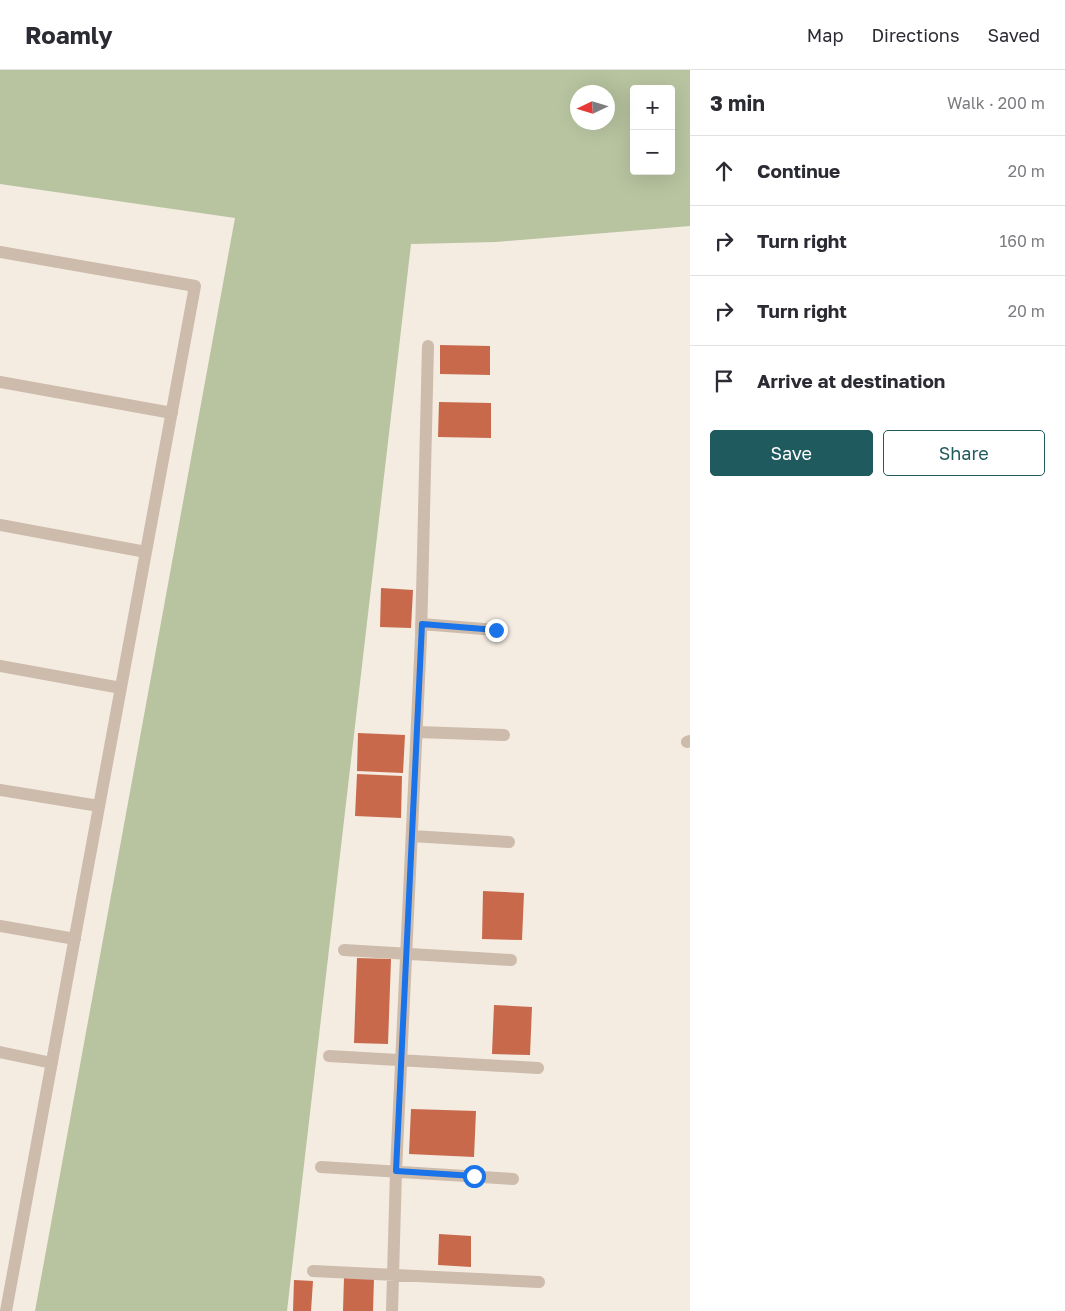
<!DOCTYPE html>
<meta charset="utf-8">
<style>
:root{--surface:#fff;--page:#f7f7f7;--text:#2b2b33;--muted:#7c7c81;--line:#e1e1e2;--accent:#1f5a5e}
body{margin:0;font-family:"Golos Text",sans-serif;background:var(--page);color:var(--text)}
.controls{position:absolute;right:15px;top:15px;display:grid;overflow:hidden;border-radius:5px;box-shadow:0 5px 20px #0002}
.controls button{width:45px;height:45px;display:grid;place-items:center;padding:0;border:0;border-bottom:1px solid var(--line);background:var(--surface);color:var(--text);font:25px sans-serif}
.compass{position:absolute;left:570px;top:15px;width:45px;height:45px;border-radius:50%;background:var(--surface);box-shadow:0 5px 20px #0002;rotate:266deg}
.stop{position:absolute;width:15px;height:15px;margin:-11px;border:4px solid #1a73e8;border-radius:50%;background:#fff}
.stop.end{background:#1a73e8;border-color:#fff;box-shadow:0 1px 5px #0008}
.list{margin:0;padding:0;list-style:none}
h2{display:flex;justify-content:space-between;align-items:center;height:65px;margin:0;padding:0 20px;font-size:21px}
h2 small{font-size:16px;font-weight:400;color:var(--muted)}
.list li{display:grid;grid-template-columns:32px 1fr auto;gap:15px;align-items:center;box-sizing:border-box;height:70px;padding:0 20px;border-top:1px solid var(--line)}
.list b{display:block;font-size:19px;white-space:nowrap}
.list em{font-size:16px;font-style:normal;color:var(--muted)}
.actions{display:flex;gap:10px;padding:15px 20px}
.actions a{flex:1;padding:11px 0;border:1px solid var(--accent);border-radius:5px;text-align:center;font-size:18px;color:var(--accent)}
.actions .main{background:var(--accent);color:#fff}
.icon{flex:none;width:28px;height:28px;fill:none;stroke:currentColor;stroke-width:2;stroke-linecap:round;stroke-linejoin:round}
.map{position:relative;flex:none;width:690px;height:1241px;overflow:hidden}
header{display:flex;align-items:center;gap:30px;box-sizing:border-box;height:70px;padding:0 25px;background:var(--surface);border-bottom:1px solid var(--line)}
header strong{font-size:24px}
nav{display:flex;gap:28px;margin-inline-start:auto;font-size:18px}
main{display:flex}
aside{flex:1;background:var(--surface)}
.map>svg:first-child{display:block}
</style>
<header>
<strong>Roamly</strong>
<nav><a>Map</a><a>Directions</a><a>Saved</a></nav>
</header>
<main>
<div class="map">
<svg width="690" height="1241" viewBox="0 0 690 1241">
<rect width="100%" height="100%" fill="#f4ebe1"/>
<!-- green -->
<path fill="#b8c4a0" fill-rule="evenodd" d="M0 0H690V156L496 172 411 174 287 1241H35L235 148 0 114ZM634 19H671V101H634ZM578 22H608V52H578Z"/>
<!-- building -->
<path fill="#c8694b" d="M440 275 490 276V305L440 304Z
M439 332 491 333V368L438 367Z
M381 518 413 520 411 558 380 557Z
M358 663 405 665 403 703 357 701Z
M357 704 402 706 401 748 355 746Z
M483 821 524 823 522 870 482 869Z
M357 888 391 889 388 974 354 973Z
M494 935 532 937 530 985 492 984Z
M411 1039 476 1041 474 1087 409 1084Z
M439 1164 471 1166V1197L438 1195Z
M344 1207 374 1208 373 1241H343Z
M294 1210 313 1211 311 1241H293Z"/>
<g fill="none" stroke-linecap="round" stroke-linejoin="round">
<!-- service -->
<path stroke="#cdbbac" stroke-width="12" d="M421 554 496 560
M417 662 504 665
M412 766 509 772
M344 880 511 890
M329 986 538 998
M321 1097 513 1109
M313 1201 539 1212
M392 1241 396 1101 421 567 428 276"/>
<!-- minor -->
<path stroke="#cdbbac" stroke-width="12" d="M0 182 195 216 6 1241
M0 312 172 343
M0 455 146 482
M0 596 121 618
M687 672 690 671
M0 720 99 736
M0 856 75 869
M0 982 52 993"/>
</g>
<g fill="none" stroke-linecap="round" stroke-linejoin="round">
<!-- route -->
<path stroke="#1a73e8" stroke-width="6" d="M474 1106 396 1101 422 554 496 560"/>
</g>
</svg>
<div class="controls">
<button>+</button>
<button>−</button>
</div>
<svg class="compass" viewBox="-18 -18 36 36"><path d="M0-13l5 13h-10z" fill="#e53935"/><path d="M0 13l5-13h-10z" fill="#7c7c81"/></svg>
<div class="stop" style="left:474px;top:1106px"></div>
<div class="stop end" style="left:496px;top:560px"></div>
</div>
<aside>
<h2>3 min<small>Walk · 200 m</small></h2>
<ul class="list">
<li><svg class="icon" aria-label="ahead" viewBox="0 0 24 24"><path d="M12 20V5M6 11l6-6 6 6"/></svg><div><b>Continue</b></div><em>20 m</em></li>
<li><svg class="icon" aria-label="right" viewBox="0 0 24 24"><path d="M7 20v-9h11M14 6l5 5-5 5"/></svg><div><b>Turn right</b></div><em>160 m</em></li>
<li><svg class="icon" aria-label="right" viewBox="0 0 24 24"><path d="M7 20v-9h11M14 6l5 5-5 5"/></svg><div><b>Turn right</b></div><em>20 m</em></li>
<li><svg class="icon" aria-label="arrive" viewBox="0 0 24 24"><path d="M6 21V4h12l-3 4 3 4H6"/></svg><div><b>Arrive at destination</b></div></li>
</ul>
<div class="actions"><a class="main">Save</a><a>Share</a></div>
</aside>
</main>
